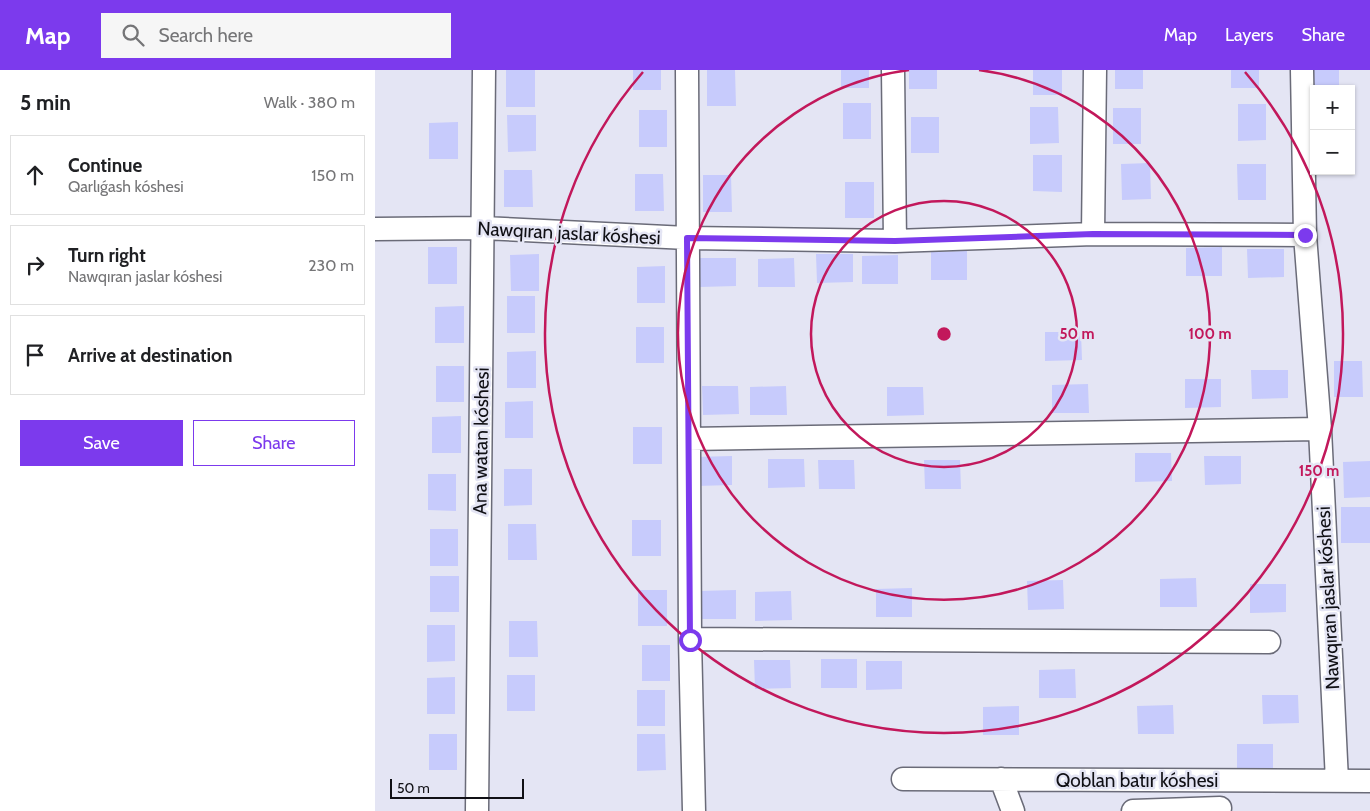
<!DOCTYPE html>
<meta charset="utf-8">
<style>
:root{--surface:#fff;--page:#f6f6f6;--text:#202124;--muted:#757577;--line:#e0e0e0;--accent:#7c3aed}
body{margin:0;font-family:Cabin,sans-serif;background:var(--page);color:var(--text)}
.controls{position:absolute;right:15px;top:15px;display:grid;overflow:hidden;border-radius:0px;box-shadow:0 1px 4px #0004}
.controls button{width:45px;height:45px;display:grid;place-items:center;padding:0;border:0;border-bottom:1px solid var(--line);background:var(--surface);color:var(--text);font:25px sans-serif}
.scale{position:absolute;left:15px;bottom:12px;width:134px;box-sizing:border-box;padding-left:5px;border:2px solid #101015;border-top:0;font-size:14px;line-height:18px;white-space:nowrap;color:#101015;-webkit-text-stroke:4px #e4e5f4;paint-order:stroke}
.stop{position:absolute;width:15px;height:15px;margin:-11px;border:4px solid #7c3aed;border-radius:50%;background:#fff}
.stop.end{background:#7c3aed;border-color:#fff;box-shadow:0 1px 5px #0008}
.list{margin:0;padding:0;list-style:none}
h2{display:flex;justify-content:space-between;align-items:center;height:65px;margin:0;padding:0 20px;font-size:21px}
h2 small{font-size:16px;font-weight:400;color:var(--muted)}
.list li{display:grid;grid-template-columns:32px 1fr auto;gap:15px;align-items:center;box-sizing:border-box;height:80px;margin:0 10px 10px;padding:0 10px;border:1px solid var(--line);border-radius:0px}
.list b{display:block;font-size:19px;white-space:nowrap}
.list p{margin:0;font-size:16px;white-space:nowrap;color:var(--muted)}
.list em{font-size:16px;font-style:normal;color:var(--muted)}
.actions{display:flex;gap:10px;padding:15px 20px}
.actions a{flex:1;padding:11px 0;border:1px solid var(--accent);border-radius:0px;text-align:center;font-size:18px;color:var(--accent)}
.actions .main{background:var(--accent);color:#fff}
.icon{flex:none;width:28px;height:28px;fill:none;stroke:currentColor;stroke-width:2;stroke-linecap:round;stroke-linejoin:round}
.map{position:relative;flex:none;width:995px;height:741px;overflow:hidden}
header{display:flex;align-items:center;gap:30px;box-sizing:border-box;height:70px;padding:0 25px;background:var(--accent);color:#fff}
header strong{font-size:24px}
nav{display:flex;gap:28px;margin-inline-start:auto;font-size:18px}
.search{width:350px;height:45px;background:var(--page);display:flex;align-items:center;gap:12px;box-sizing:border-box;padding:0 18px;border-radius:0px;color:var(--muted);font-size:19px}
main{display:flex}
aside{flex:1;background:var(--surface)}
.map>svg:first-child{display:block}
</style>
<header>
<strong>Map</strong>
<div class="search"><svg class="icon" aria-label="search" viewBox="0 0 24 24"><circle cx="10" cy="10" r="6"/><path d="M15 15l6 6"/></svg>Search here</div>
<nav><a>Map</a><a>Layers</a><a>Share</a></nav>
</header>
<main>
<aside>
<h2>5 min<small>Walk · 380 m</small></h2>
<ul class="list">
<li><svg class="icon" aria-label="ahead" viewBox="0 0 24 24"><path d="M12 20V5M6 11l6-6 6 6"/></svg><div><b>Continue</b><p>Qarlıǵash kóshesi</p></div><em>150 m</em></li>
<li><svg class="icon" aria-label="right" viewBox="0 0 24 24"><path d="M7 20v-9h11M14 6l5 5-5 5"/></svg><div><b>Turn right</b><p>Nawqıran jaslar kóshesi</p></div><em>230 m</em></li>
<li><svg class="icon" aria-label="arrive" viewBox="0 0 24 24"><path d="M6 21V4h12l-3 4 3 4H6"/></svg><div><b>Arrive at destination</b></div></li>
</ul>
<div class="actions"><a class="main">Save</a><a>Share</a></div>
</aside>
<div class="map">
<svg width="995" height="741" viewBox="0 0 995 741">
<rect width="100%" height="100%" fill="#e4e5f4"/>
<!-- building -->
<path fill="#c7cbfc" d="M131 0H160V37H131Z
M258 0H286V20H258Z
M332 0H360L361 36H332Z
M466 0H494V18H466Z
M534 0H562V19H534Z
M658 0H687V25H658Z
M740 0H768V19H740Z
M856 0H884V18H856Z
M936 0H964V18H936Z
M468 33H496V69H468Z
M863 34H891V70L863 71Z
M655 37H683L684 73 655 74Z
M738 38H766V74H738Z
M264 40H292V77H264Z
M132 45H161V81L133 82Z
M536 47H564V83H536Z
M83 52V89H54V53Z
M658 85H687V122L658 121Z
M775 93 776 129 747 130 746 94Z
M862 94H891V130H863Z
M129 100H157L158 137H129Z
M260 104H288L289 141H260Z
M328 105H356L357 142H328Z
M470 112H499V148H470Z
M53 177H82V214H53Z
M847 177V206H811V178Z
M872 179H909V207L873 208Z
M592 181V210H556V182Z
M164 184V221H136L135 185Z
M441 184H478V212L442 213Z
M523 185V214H487V186Z
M324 188H361V216L325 217Z
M419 188 420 217H383V189Z
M290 196V233H262V197Z
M132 226H160V263H132Z
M89 236V273H60V237Z
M261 257H289V293H261Z
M670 262H706L707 290 670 291Z
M161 281V318H132V282Z
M959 291H987L988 327H959Z
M61 296H89V332H61Z
M876 300H913V328L877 329Z
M810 309H846V337L810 338Z
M713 314 714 343H677V315Z
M327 316H363L364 344 328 345Z
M411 316 412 345H375V317Z
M512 317H548L549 345 512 346Z
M158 331V368H130V332Z
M86 346V383H57V347Z
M258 357H287V394H258Z
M760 383H796L797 411 760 412Z
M357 386V415L321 416 320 387Z
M829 386H866V414L830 415Z
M393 389H429L430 417 393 418Z
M443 390H479L480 419H444Z
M549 390H585L586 419H550Z
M995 391V427L969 428 968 392Z
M129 399H157V435L129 436Z
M53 404H81V441L53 440Z
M966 437H995V473H966Z
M257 450H286V486H257Z
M133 454H161L162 490H133Z
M55 459H83V496H55Z
M55 506H84V542H55Z
M821 508 822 537H785V509Z
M688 510 689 539 653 540 652 511Z
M875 514H911V542L875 543Z
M537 518V547H501V519Z
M263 520H292V556H263Z
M361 520V549H325L324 521Z
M416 521 417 550 380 551V522Z
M134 551H162L163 587H134Z
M52 555H80V591L52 592Z
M267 575H295V611H267Z
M446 589H482V618H446Z
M379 590H415L416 618 380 619Z
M491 591H527V619L491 620Z
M700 599 701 628H664V600Z
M132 605H160V641H132Z
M80 607V644H52V608Z
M262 620H290V656H262Z
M887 625H923L924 653 888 654Z
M798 635 799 664H763L762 636Z
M644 636V665H608V637Z
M54 664H82V700H54Z
M262 664H290L291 700 262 701Z
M862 674H898V702L862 703Z"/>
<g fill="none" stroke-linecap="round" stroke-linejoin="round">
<defs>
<path id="minor" d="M312 0 315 569 319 741
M518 0 520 171
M927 0 930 165 945 359 962 711
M0 159 108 158 312 168 520 171 718 164 930 165
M718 164 720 0
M314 369 945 359
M315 569 894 572
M528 709 995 711
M626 709 638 741
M102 741 109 0
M758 741 845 738"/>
</defs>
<!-- minor casing -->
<use href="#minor" stroke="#6a6b78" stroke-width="25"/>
<!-- minor -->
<use href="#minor" stroke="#fff" stroke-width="22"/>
</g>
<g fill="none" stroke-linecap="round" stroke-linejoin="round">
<!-- route -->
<path stroke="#7c3aed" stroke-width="6" d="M315 570 312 168 520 171 718 164 930 165"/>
</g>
<!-- distance rings -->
<g fill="none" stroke="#c2185b" stroke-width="2.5">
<circle cx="569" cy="264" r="133"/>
<path d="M604 0A266 266 0 1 1 534 0"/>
<path d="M870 2A399 399 0 1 1 268 2"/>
</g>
<g text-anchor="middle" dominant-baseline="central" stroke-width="5" stroke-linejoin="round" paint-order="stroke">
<!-- street labels -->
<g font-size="19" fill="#101015" stroke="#e4e5f4">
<text transform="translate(194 163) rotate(3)">Nawqıran jaslar kóshesi</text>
<text transform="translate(106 371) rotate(-89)">Ana watan kóshesi</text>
<text transform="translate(953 528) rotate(-93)">Nawqıran jaslar kóshesi</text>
<text x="762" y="710">Qoblan batır kóshesi</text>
</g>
</g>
<circle cx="569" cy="264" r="8" fill="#c2185b" stroke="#e4e5f4" stroke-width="2.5"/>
<g font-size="15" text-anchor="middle" font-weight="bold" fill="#c2185b" stroke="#e4e5f4" stroke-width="5" stroke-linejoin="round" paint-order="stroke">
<text x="702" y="269">50 m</text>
<text x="835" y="269">100 m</text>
<text x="944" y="406">150 m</text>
</g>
</svg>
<div class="controls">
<button>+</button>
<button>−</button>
</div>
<div class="scale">50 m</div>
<div class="stop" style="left:315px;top:570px"></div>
<div class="stop end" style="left:930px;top:165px"></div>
</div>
</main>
